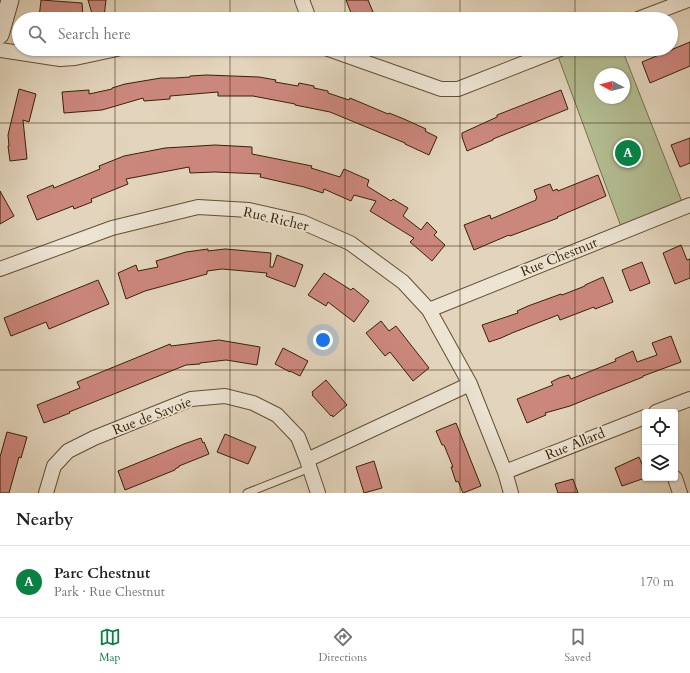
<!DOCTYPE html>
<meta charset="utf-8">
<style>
:root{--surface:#fff;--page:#f6f6f6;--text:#222;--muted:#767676;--line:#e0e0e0;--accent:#0b8043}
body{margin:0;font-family:Cardo,serif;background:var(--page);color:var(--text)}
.controls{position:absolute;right:12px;bottom:12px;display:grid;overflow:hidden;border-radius:4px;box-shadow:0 1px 3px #0004}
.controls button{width:36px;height:36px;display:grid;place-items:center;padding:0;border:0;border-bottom:1px solid var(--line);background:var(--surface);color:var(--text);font:20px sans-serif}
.compass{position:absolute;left:594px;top:68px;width:36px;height:36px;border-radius:50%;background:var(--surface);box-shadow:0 1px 3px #0004;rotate:277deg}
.you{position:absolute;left:323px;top:340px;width:14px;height:14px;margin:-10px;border:3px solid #fff;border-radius:50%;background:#1a73e8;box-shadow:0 0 0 6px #1a73e833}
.badge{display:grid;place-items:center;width:26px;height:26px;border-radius:50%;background:var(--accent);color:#fff;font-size:13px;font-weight:700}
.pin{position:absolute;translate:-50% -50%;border:2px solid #fff;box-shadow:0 1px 4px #0006}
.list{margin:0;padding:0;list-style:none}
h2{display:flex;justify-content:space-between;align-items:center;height:52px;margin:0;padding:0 16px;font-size:17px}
h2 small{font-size:13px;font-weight:400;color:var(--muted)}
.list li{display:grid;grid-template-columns:26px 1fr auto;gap:12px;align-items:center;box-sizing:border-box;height:72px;padding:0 16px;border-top:1px solid var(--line)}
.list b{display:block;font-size:15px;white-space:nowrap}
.list p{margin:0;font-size:13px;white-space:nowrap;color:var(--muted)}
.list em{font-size:13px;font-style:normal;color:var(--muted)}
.icon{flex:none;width:22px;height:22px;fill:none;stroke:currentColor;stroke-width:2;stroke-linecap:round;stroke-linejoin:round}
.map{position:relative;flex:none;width:690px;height:493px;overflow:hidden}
.search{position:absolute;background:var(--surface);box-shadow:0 1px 3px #0004;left:12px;right:12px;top:12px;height:44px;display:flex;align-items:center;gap:10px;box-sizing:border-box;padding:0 14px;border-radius:22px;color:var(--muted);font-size:15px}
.sheet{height:124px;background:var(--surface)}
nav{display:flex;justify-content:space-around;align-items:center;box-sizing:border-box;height:56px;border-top:1px solid var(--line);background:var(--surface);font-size:11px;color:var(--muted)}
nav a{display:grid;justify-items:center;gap:2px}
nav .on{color:var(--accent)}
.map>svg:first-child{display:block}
</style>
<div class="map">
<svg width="690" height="493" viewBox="0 0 690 493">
<rect width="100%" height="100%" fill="#e3d5bd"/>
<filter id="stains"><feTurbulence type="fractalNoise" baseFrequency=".005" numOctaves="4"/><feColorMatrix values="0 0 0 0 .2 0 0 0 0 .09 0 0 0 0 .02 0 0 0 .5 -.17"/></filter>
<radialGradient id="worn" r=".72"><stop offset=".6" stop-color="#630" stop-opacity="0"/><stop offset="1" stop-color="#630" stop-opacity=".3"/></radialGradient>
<!-- green -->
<path fill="#b3bd92" stroke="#75704c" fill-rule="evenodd" d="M560 49H622L684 207 623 232 556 51ZM600 74H624V98H600Z"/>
<!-- building -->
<path fill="#cc877d" stroke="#372207" d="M41 0 82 3 83 16 69 14 68 19 39 18Z
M88 0H106L104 17H93Z
M346 0H368L376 19H356L354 12 351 13Z
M690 42V66L650 83 642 62Z
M206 75 259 77 276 80 275 82 298 86 299 83 314 86V88L328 91V93L349 100 350 98 388 114 389 113 404 119 426 129 425 131 437 137 429 155 405 144V143L330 112 295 105V104L253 96H218V92L170 96V99L144 101 143 98 102 110 64 113 62 92 89 90V94L112 89V88L125 84 161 78H174L190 77V76Z
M19 89 36 94 29 122 23 120 27 159 10 161 8 146H9L8 135Z
M561 90 568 109 493 139V140L467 151 462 137V133L497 117V115Z
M690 138V163L680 167 671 145Z
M215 145 252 147V154L312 166 311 168 340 177 344 169 369 180 367 186 391 201 393 199 408 208 403 216 421 230 427 222 437 232 434 235 445 245 432 261 410 242 414 238 370 211 376 201 354 195 351 201 324 189 323 193 304 187 260 177 261 174 215 172 190 173 189 167 126 179 128 184 91 199 92 202 74 209 73 206 37 220 27 196 53 185 54 188 100 169 99 166 124 156 165 148Z
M598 175 606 196 557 217 558 218 510 236 509 235 474 250 464 225 490 215 491 219 536 200V198H537L534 190 550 184 553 191 557 189 558 191Z
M0 191 14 216 0 224Z
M681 245 687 260 690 259V278L675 284 663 253Z
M208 249V251L225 249 271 253 270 267H273L277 255 303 265 295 287 266 276 267 273 222 269 207 271V274L145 291 126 299 118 273 136 265 138 271 158 267 156 261 186 252Z
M642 262 650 283 630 291 622 270Z
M324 273 351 290 353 288 369 301 354 322 328 302 326 306 308 295Z
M603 277 613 302 595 309 594 307 560 320 558 315 512 333 501 338 489 342 482 325 518 313 517 311 528 306 561 294 562 295 585 286V285Z
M98 280 109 304 49 329 46 322 11 336 4 318Z
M381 321 389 331 396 326 429 368 413 381 390 352 385 356 366 333Z
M671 336 681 362 643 376V377L587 399 570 406 545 413 546 415 527 423 517 399 553 385 551 382 559 378 569 375 571 379 616 361 615 359 633 351 637 362 657 355 652 343Z
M219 340 260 347 257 365 226 360 200 363V364L186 365 69 412 70 413 44 423 37 405 80 388 77 382 170 344 171 346Z
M283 348 308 361 300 376 290 371V372L275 364Z
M326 380 347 405 333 417 332 415 331 416 312 395 313 394 312 392Z
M456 423 481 486 463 493 458 481 456 482 451 467H453L444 445H442L436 431Z
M7 432 27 437 21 458 19 457 9 493H0V457Z
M225 434 256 447 248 464 217 452Z
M201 438 203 443 204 442 209 454 179 466V467L175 469V470L125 490 118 471 184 444Z
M639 457 645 471V478L622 486 615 468Z
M374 461 382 488 364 493 356 467Z
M573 479 578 493H558L555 484Z"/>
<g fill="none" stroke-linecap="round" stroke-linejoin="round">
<defs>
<path id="service" d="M247 493 310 468"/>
<path id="minor" d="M302 0 309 19
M638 19 688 0
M328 49 441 89H458L560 49
M0 50 60 59 75 58 117 49
M0 269 112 228 198 207 249 210 302 222 350 243 403 282 429 310 470 384 505 472 511 493
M429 310 690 205
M656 412 690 399
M307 460 470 384
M505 472 645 417
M675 478 680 493
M46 493 54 466 68 451 94 438 191 399 225 396 253 403 277 415 298 437 307 460 318 493"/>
<path id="tertiary" d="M0 35 10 0"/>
</defs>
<!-- service casing -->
<use href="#service" stroke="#624f34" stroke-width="9"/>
<!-- minor casing -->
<use href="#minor" stroke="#624f34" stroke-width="16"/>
<!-- tertiary casing -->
<use href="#tertiary" stroke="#624f34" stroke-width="19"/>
<!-- service -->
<use href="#service" stroke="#ede4d4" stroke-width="7"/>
<!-- minor -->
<use href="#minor" stroke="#ede4d4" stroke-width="14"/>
<!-- tertiary -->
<use href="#tertiary" stroke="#ede4d4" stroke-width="17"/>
</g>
<!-- grid -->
<path fill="none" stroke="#372207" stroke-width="1" stroke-opacity="0.55" d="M115 0V19M230 0V19M345 0V19M460 0V19M575 0V19M115 49V493M230 49V493M345 49V493M460 49V493M575 49V493M0 123H690M0 246H690M0 370H690"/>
<g text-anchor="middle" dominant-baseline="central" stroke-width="3.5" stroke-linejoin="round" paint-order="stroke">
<!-- street labels -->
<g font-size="14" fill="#372207" stroke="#ede4d4">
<text transform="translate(276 219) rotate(13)">Rue Richer</text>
<text transform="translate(559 257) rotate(-22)">Rue Chestnut</text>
<text transform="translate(152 416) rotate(-21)">Rue de Savoie</text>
<text transform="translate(575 444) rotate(-22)">Rue Allard</text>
</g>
</g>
<rect width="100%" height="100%" filter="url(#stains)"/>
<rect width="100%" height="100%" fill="url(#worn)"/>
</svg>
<div class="controls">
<button><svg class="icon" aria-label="locate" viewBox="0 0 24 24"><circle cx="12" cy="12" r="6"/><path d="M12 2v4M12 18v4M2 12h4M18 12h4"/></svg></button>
<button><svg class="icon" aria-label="layers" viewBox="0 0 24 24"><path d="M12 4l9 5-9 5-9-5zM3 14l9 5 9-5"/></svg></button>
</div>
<svg class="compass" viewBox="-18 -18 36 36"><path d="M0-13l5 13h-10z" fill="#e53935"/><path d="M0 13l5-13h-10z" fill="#767676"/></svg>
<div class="you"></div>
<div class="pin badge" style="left:628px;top:153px">A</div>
<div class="search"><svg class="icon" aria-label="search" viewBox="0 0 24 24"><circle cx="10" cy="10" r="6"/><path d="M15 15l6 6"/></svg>Search here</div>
</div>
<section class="sheet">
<h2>Nearby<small></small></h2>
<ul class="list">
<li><span class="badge">A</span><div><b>Parc Chestnut</b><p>Park · Rue Chestnut</p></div><em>170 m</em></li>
</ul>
</section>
<nav>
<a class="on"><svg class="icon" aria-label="map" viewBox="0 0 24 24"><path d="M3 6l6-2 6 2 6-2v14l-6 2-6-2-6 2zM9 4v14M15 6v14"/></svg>Map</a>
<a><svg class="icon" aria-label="directions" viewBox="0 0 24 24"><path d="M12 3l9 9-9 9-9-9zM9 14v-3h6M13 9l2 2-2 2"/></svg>Directions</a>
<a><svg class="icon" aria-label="saved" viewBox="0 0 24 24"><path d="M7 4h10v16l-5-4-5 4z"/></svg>Saved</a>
</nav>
